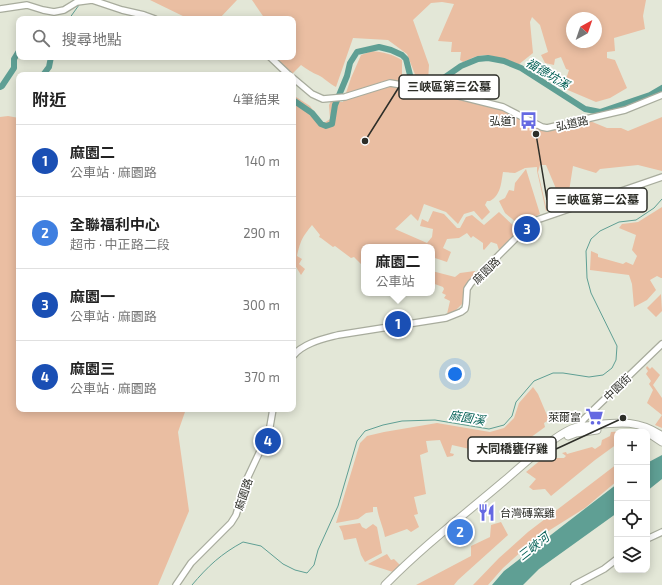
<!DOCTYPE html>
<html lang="zh-TW">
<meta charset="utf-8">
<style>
:root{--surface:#fff;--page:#f6f6f6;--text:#222;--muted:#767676;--line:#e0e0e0;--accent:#1a73e8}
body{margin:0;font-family:"Exo 2","Noto Sans TC",sans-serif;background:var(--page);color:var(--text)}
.controls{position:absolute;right:12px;bottom:12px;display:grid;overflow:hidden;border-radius:8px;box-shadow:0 2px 10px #0003}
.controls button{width:36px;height:36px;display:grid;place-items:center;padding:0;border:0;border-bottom:1px solid var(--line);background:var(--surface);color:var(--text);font:20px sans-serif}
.compass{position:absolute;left:566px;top:12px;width:36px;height:36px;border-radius:50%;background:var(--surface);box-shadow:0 2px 10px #0003;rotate:40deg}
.you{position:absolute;left:455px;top:374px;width:14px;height:14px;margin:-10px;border:3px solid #fff;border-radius:50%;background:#1a73e8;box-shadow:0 0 0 6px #1a73e833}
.badge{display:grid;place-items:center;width:26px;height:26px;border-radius:50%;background:var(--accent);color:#fff;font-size:13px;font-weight:700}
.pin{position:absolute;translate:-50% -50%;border:2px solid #fff;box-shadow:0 1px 4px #0006}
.popup{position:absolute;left:361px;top:244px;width:74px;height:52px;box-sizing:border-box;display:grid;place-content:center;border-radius:8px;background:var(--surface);filter:drop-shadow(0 1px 3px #0005);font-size:13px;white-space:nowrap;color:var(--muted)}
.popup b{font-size:15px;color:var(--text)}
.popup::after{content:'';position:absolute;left:50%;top:100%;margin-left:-8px;border:8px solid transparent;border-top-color:var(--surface)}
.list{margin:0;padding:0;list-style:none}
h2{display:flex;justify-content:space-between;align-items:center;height:52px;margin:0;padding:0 16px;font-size:17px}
h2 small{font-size:13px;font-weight:400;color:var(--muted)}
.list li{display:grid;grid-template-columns:26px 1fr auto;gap:12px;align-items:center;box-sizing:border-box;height:72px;padding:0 16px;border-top:1px solid var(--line)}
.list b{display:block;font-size:15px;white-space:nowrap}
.list p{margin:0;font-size:13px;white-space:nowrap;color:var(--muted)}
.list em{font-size:13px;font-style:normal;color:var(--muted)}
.icon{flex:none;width:22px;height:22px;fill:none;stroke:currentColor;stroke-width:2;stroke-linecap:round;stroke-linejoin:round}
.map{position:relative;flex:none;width:662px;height:585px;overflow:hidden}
.search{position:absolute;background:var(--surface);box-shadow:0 2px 10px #0003;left:16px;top:16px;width:280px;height:44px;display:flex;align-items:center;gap:10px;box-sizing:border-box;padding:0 14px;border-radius:8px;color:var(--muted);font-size:15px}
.panel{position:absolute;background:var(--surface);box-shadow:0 2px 10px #0003;left:16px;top:72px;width:280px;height:340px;border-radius:8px}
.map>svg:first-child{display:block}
</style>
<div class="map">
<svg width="662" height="585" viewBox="0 0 662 585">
<rect width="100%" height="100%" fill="#e3e7d7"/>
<!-- green -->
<path fill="#eabea2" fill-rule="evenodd" d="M150 0H237L219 19H189Z
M252 0H646L643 16 645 29 614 38 615 51 607 52V58L615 60 627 88 610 98 596 102 563 88 569 70 566 69 561 57 555 59 554 65 545 63 541 55 548 52 540 25 532 17 530 22 533 53 518 65C506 60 491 53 478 56 473 57 467 61 463 62L460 60 461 52H451L452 42 438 41 454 4 442 2 431 3 413 20 429 65 428 81 416 77 407 54 388 40 353 38 336 87C330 84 323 77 318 75 311 72 308 70 301 65L292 74 273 57H293V19H265ZM572 18H596V42H572Z
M372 51C383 52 392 54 402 60V78L399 87H403L421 96 457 98 507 111 527 123 545 131 590 121 607 128H621L628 131 662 117V171L638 165 600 169 596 173 573 166 567 204 563 205 565 192 557 191 546 165H540L538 172 547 211H546L537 171V167L525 168 515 173 503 172C501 183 501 195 490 201H487L485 205 490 212 482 220 474 211 464 214 458 224 446 212 424 204 418 221 411 214 395 229 427 243 432 237 433 229 420 226 422 219 428 222 433 211 444 214 457 228H460L466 217 472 215 484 225 499 212 519 231 492 259 491 258 499 250 497 244 491 242 484 250 483 249V243L473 236 471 238 467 233 459 238 447 239 443 248 451 252 447 262 432 257V247H364V267L354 257 351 258 335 246 333 247 321 238 319 237 320 235 312 225C302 238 301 239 297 256L302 259 299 264 305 269 301 275 293 262V95L310 106 319 119 324 123 330 119 329 105 331 101 343 102 351 78 361 55Z
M8 116 19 118V409H186L178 432 189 511 158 585H0V117Z
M526 169 540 214 534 217 523 228 505 213 499 201 505 198 509 190 514 191 515 183Z
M662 207V278H661L657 276 650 280 656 290 647 300 634 307 632 284 629 275 590 270 591 251 598 254V257L623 264 626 262 633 265 637 256 632 250 636 235 619 228 622 224 638 222Z
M432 271 455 277 460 273 475 271V275L464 288 463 303 453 313 447 314 450 301 444 298 446 295 442 293 444 289 443 287 432 283Z
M661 294 662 311 656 317 647 308Z
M647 366 650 369 652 367 660 375 653 385 662 398V428L655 425 662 415 647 403 653 390 649 384 651 381 646 374 648 371 646 368Z
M533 387 538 394 549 420 544 423 545 427 523 443 516 438 507 442 505 454 499 456 488 451 483 452 452 445 450 453 454 454 453 456 447 457 440 440 426 441 428 452 420 455 426 494 414 497 418 514 414 515 419 527 411 532 407 529 385 537C383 526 378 517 377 507H373V512L366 513 358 519 336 523 360 443 367 436 384 432 437 423 490 432 504 428 514 418 519 403Z
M624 431 630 432H617V444L595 460 551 496 545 489 533 490 529 487 536 479 526 472 553 450 554 456 556 458H564L566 456 562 453 566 452 567 454 592 447 595 449 601 445 602 440 610 436 611 432Z
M617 464V481L585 508 534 540 503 568 488 585H473L499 558 528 532Z
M501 522 508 535 458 580 454 585H416L471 556V546L490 537 491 525Z
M360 523 362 527 366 529 373 524 377 527 382 553 365 562 361 555 356 538 344 540 342 532 339 526Z
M387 554 391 560 394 559 400 565 393 572 368 564Z"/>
<!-- water -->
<path fill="#5f9f94" d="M662 455V479L647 491V463Z
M617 484V513L539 569 523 585H492L504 571Z"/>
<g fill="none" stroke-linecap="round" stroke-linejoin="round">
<!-- stream -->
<path stroke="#5f9f94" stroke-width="1" d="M69 19 79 5
M53 57H60
M192 585C208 566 221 554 243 542L261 546 283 564 295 570 307 573 314 565 318 550 338 506 357 441 365 431 383 425 402 421 435 420 489 429 504 425 512 416 516 402 534 381 553 373H563L589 377 603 375 612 368 616 360 617 346 591 293 587 278 586 251 591 239 600 231 619 222 636 220 654 208 662 199"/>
<!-- river -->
<path stroke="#5f9f94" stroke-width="6" d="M43 75 49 67 51 57
M244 75H254
M0 87 2 86 14 68V59L19 51
M293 100 312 113 321 124 326 126 332 124 335 105 347 76 350 63 357 52 379 47 391 50 402 55 406 59 411 79 414 84 428 89 461 66 478 59 488 58 504 61 521 68 585 109 600 112 650 95 662 88"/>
<defs>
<path id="minor" d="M0 9 27 5 43 10 54 12 64 10 77 2 92 0 122 10 144 15 155 19
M270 57 289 75
M293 78 312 94 323 99 345 97 390 83 402 85 422 94 428 95 443 92 503 107 542 127 547 128 625 110 662 95
M293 356C303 343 323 339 338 335L446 318 461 312 465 309 466 304 467 289 471 283 528 226 534 221 662 177
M577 429 584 419 662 344
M647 539 662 532
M176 585 191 563 231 523 236 515 246 481 269 432 273 409
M574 585 604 569 617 559"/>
<path id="major" d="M647 432 662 442
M568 436 576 433 597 430
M385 585C422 547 464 515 504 481 521 467 557 432 577 427 583 426 589 426 595 425 621 422 639 420 662 436"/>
</defs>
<!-- minor casing -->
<use href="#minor" stroke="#a8ac9d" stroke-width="8"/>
<!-- major casing -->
<use href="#major" stroke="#a8ac9d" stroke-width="9"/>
<!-- minor -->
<use href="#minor" stroke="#fff" stroke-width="5.5"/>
<!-- major -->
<use href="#major" stroke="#fff" stroke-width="7"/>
</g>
<!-- icons -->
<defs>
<symbol id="bus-bare" viewBox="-9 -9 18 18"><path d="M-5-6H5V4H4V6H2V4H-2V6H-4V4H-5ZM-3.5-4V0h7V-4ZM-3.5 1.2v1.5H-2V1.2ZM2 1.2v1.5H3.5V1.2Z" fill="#6569e2" stroke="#fff" stroke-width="2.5" paint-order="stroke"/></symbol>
<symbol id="supermarket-bare" viewBox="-9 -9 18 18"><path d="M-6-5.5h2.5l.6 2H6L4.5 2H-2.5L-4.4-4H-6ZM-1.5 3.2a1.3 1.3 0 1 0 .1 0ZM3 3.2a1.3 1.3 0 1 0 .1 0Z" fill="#6569e2" stroke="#fff" stroke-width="2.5" paint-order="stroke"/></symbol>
<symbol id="restaurant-bare" viewBox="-9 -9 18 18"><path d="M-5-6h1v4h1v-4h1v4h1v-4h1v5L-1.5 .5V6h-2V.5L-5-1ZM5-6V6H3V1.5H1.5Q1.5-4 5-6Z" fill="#6569e2" stroke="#fff" stroke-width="2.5" paint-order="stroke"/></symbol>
</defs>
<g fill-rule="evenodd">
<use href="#bus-bare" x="516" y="108" width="25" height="25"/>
<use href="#supermarket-bare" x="582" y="404" width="25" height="25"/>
<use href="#restaurant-bare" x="474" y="500" width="25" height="25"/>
</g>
<g text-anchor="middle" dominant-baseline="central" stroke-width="3.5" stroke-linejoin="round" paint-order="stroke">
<!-- poi labels -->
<g font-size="11" fill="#2d2e28" stroke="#fff" text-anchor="end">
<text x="516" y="120">弘道1</text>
<text x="581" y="416">萊爾富</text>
<text x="500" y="512" text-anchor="start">台灣磚窯雞</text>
</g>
<!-- street labels -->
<g font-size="11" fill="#2d2e28" stroke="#fff">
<text transform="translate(572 123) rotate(-13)">弘道路</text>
<text transform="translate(486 270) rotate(-44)">麻園路</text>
<text transform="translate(617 387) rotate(-44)">中園街</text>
<text transform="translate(243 494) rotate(-71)">麻園路</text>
</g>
<!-- water labels -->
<g font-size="12" font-style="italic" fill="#005e53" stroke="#fff">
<text transform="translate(548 73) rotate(31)">福德坑溪</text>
<text transform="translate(467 417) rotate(9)">麻園溪</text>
<text transform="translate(533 546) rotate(-38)">三峽河</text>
</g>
</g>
<!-- callouts -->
<path fill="none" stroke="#2d2e28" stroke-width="1.5" d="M365 141L399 87M536 134L547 200M623 418L556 449"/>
<g fill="#2d2e28" stroke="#fff" stroke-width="1.5">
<circle cx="365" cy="141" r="4"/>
<circle cx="536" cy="134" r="4"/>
<circle cx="623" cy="418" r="4"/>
</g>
<g fill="#fff" stroke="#2d2e28" stroke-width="1.5">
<rect x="399" y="75" width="100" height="24" rx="4"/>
<rect x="547" y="188" width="100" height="24" rx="4"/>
<rect x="468" y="437" width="88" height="24" rx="4"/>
</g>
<g font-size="12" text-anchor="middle" font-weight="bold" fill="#2d2e28">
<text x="449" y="91">三峽區第三公墓</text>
<text x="597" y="204">三峽區第二公墓</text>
<text x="512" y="453">大同橋甕仔雞</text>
</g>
</svg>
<div class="controls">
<button>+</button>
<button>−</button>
<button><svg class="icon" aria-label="locate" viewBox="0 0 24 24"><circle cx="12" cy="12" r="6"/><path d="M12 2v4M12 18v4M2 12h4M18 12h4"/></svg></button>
<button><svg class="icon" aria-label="layers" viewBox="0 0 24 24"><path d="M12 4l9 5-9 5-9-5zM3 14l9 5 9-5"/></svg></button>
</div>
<svg class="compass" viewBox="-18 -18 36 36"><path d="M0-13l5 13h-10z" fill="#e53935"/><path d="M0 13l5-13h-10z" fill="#767676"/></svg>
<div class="you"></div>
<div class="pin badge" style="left:398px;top:324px;background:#1a4fb4">1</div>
<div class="popup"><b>麻園二</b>公車站</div>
<div class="pin badge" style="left:460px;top:532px;background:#3f7fe0">2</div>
<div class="pin badge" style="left:527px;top:229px;background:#1a4fb4">3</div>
<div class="pin badge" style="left:268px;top:441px;background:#1a4fb4">4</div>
<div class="search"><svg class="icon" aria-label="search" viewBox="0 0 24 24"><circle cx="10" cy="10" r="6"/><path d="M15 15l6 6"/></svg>搜尋地點</div>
<section class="panel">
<h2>附近<small>4筆結果</small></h2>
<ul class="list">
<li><span class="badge" style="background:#1a4fb4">1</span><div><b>麻園二</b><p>公車站 · 麻園路</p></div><em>140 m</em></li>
<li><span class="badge" style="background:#3f7fe0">2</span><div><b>全聯福利中心</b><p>超市 · 中正路二段</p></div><em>290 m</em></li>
<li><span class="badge" style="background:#1a4fb4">3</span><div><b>麻園一</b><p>公車站 · 麻園路</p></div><em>300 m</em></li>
<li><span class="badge" style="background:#1a4fb4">4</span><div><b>麻園三</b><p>公車站 · 麻園路</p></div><em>370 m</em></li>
</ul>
</section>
</div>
